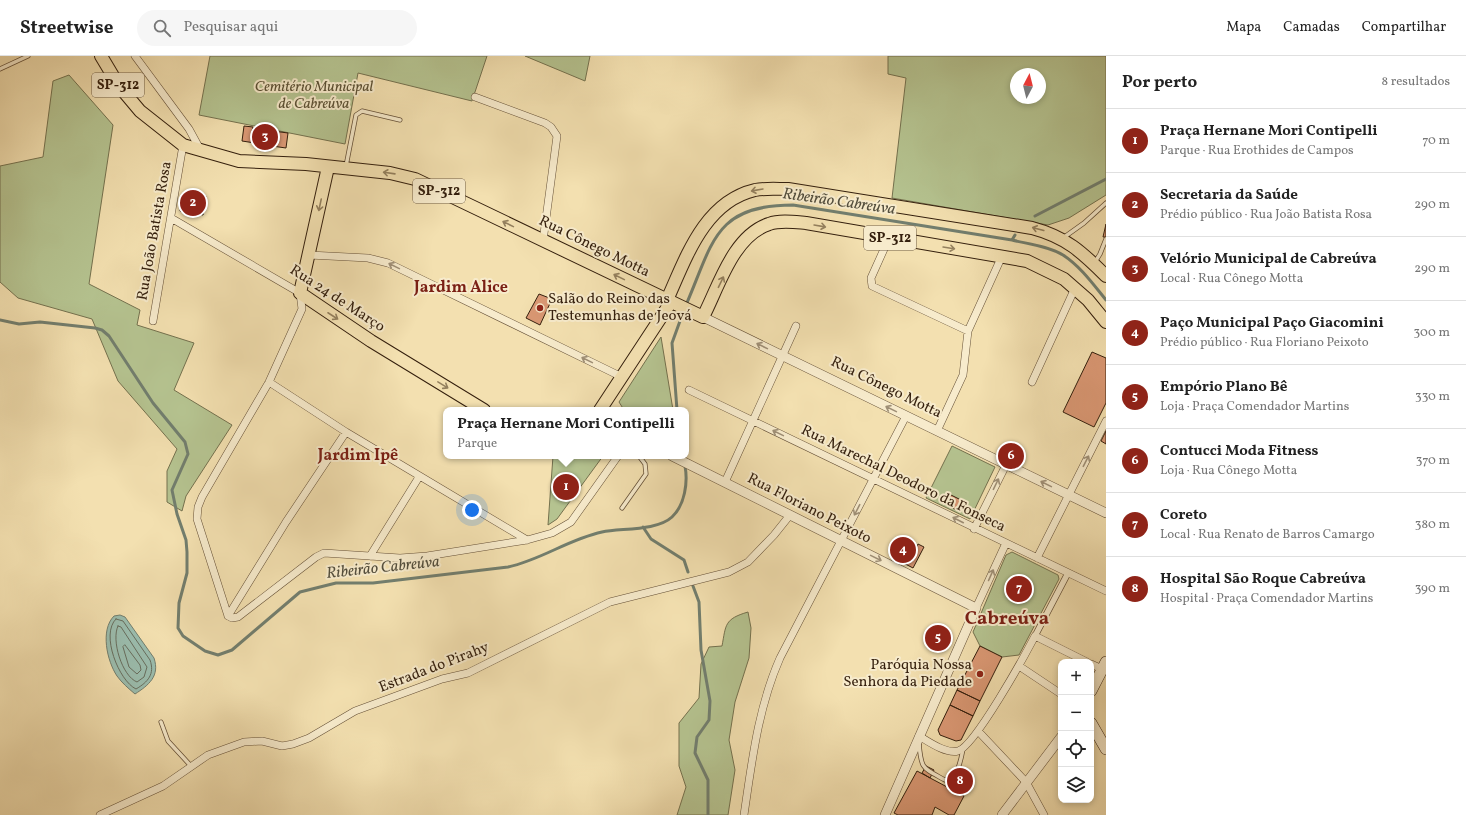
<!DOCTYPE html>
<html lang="pt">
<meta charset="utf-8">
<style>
:root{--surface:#fff;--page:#f6f6f6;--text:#222;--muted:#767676;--line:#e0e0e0;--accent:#8f2418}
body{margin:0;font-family:Vollkorn,serif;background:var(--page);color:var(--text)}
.controls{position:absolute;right:12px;bottom:12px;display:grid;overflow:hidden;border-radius:8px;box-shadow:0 2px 6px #0003}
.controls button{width:36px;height:36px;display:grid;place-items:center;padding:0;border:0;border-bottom:1px solid var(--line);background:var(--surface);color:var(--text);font:20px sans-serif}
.compass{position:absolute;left:1010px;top:12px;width:36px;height:36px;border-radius:50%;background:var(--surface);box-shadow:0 2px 6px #0003;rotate:7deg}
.you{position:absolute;left:472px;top:454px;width:14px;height:14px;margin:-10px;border:3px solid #fff;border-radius:50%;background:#1a73e8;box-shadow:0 0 0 6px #1a73e833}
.badge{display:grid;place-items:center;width:26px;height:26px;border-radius:50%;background:var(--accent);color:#fff;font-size:13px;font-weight:700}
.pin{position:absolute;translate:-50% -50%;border:2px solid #fff;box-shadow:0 1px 4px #0006}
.popup{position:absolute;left:443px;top:351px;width:246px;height:52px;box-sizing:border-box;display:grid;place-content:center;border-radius:8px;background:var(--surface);filter:drop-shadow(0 1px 3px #0005);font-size:13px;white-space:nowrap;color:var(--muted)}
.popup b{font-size:15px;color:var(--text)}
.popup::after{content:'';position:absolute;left:50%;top:100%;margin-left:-8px;border:8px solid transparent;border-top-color:var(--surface)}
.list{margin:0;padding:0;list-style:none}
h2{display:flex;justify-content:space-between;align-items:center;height:52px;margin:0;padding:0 16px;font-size:17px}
h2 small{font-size:13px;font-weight:400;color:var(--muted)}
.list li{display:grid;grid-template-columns:26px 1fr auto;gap:12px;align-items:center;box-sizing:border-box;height:64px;padding:0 16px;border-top:1px solid var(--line)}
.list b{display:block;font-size:15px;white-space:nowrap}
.list p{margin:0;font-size:13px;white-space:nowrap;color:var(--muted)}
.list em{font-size:13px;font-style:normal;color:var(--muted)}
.icon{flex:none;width:22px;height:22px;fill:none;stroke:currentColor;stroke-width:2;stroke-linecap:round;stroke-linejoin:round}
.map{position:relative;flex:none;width:1106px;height:759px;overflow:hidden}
header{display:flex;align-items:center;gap:24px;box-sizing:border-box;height:56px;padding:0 20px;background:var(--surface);border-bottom:1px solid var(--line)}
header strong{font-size:19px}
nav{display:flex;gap:22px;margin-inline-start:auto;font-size:14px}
.search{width:280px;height:36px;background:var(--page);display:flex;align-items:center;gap:10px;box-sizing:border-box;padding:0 14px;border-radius:22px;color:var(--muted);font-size:15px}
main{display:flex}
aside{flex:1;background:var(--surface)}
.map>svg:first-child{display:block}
</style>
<header>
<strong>Streetwise</strong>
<div class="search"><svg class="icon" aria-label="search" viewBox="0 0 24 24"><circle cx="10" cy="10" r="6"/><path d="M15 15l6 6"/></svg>Pesquisar aqui</div>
<nav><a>Mapa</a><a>Camadas</a><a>Compartilhar</a></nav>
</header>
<main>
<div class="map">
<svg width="1106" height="759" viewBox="0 0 1106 759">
<rect width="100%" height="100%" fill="#f3e0b0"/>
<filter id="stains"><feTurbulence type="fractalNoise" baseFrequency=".005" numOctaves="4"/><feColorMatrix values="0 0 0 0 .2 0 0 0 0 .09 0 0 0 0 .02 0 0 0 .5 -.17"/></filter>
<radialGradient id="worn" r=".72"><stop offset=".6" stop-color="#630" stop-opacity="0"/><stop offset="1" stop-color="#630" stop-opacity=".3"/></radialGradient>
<!-- green -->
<path fill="#b5c390" stroke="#74714e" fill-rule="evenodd" d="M210 0H487L472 45 358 17 345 88 199 59Z
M525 0H590L585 25Z
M888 0H1106V139L1069 162 1048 169 892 142 906 22 888 18ZM1016 18H1040V42H1016Z
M69 19 113 69 89 228 140 254 137 269 194 287 174 334 232 369 186 440 182 455 167 446V415L177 393 118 325 92 263 18 242 0 226V110L43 101 53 25Z
M661 281 673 354H624L619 346Z
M952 390 995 411 970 463 926 442Z
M553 400H603L557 463 548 469Z
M1012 496 1058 519 1059 523 1019 599 1002 601 980 590 973 576 1006 499Z
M748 556 751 572 749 602 735 646 729 684 735 714 728 759H677L686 731 679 710V667L699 642 701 608 709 591 722 590C726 569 724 563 748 556Z"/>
<!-- water -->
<path fill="#9bbdae" stroke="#727e6e" d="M120 559 125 561 154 602C160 620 149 629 135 638 128 632 122 627 117 620 107 605 100 574 114 560Z"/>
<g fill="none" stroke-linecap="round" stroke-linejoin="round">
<!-- shore -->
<path stroke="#686e5e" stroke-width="1" d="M116 563 123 565 150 604C155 618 148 626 136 633 119 625 100 578 116 563Z
M118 570 121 571 147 611 144 621 137 626C122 620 111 584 118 570Z
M125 589 140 609 141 614 137 618 129 611 123 591Z"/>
<!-- stream -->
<path stroke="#727e6e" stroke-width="3" d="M1035 160 1106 123
M1012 184 1015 179
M686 249C713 187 714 149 793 149L1012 184C1028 188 1048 190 1063 199 1080 210 1093 228 1106 244
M0 264 19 268 40 266 95 272 102 274 109 280 153 347 185 386 188 398 172 434 177 458 186 484 187 496V517L179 547 178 572 183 580 205 595 218 599 232 594 300 536 336 527H373L508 511C541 504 569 483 602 476 621 472 657 475 672 461 685 449 688 426 685 410
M677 354 672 287 684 254
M643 471 651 483 684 504 688 516
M693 530 699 546 701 594 710 645 709 664 697 681 695 697 708 724V759"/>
</g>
<!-- building -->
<path fill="#da9874" stroke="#341f0d" d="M244 70 253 71 252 75 258 76 259 72 266 74 265 77 272 78 273 75 288 77 286 92 265 89 264 92 255 90V87L242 85Z
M184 136 206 140 203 159 180 155Z
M1106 168V181H1103Z
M539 238 552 243 540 269 526 262Z
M1092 296 1106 302V347L1094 371 1063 356Z
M1106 375V388L1101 385Z
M949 438 961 444 956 454 944 447Z
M903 480 910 483 905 492 914 497 918 488 924 491 913 512 892 501Z
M1019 527 1024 529V535L1020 538 1014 536V530Z
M980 590 1002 601 980 645 957 634Z
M957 634 980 645 973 660 950 649Z
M950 649 973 660 961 684 956 685 940 679 938 674Z
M926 710 934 714 930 722 922 717Z
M917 715 964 740 954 759H949L935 751 932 759H898L894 757Z"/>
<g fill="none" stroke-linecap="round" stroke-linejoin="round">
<defs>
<path id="service" d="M0 13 28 0
M346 110 356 59 362 55 400 64
M1063 182 1084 167 1106 147
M1095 206 1100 198 1106 183
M622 452 646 418 645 408 639 400
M161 666 168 685 191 710
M919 687C921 714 923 712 945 724 958 723 961 703 963 693"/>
<path id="pedestrian" d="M1035 580 1068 517"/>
<path id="minor" d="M135 0 189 73 201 95
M475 41 545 67 551 71 557 80 543 185
M171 162 300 237 302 253 269 326 202 441 198 451 197 463 228 560
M889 182 871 222 872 230 968 275
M309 199 368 202 388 207 622 321
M153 265 183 89
M269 326 346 376 527 484
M1032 326 1075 232
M689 334 1106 535
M937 375 963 319 968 275 1002 200
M725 426 796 270
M974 473 1006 409
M370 500 419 421
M1037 502 1106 365
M976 552 1006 487
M228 560 232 562 238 561 316 501 324 497 400 502 427 500 527 484 552 477 571 466 618 400
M228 560 286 466 346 376
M1091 608 1102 613
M1019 610 1061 638
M978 675 1026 726 1044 759
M919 680C929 686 946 698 958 695 975 690 1025 599 1035 580L1087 606
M100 759 163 730 208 699 244 686 262 685 282 690 293 688 309 682 355 655 442 623 468 617 610 546 729 516 748 506 774 479 790 459
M744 759C752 705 758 652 780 602L906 360"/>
<path id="tertiary" d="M703 261 1106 457
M672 400 976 552 885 759
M1002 759 1061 681"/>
<path id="secondary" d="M1091 635 1106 606
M1091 667 1106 693"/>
<path id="primary" d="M101 0 119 30 140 55 183 89 239 105 306 108 390 117 415 123 703 261C719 230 733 180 769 168 780 164 794 166 806 167L1027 205 1064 223 1088 244 1106 266
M328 111 300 237 371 285 484 354
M667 244C686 202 704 146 755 134 765 132 777 133 788 133L1032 172C1066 181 1082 196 1106 220
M600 354 671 246"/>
</defs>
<!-- service casing -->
<use href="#service" stroke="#644f36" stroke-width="5"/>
<!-- pedestrian casing -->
<use href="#pedestrian" stroke="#644f36" stroke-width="7"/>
<!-- minor casing -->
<use href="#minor" stroke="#644f36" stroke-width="8"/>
<!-- tertiary casing -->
<use href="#tertiary" stroke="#644f36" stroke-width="10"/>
<!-- secondary casing -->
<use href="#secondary" stroke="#341f0d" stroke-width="12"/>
<!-- primary casing -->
<use href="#primary" stroke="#341f0d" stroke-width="14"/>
<!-- service -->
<use href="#service" stroke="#f7ebcc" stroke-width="3.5"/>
<!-- pedestrian -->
<use href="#pedestrian" stroke="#f7ebcc" stroke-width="5.5"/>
<!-- minor -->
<use href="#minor" stroke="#f7ebcc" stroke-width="7"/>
<!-- tertiary -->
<use href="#tertiary" stroke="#f7ebcc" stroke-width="9"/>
<!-- secondary -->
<use href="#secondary" stroke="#f7ebcc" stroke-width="11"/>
<!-- primary -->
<use href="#primary" stroke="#f3e0b0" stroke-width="12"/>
</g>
<!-- one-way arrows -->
<defs><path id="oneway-shaft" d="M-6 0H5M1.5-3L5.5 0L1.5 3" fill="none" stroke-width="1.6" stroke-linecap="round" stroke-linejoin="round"/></defs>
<g stroke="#94805e">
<use href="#oneway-shaft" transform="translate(389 117) rotate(-172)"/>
<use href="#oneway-shaft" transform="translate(757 134) rotate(170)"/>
<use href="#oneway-shaft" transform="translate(320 149) rotate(102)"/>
<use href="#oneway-shaft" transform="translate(508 168) rotate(-154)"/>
<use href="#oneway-shaft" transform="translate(820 170) rotate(10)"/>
<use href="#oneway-shaft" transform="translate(1038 173) rotate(-165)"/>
<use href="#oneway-shaft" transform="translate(949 192) rotate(9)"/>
<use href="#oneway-shaft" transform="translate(619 221) rotate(-154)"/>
<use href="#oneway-shaft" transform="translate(721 226) rotate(-64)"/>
<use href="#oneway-shaft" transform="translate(333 260) rotate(33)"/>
<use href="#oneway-shaft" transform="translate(443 329) rotate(31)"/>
</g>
<g stroke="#9f8f76">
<use href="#oneway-shaft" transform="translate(394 210) rotate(-154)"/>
<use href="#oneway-shaft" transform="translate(762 290) rotate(-154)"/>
<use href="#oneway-shaft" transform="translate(587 304) rotate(-154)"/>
<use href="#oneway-shaft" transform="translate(891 353) rotate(-154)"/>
<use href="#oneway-shaft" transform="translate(778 377) rotate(-154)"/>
<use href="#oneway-shaft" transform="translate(1086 405) rotate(-63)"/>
<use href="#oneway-shaft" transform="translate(996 428) rotate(-64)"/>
<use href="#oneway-shaft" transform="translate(1046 428) rotate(-154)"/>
<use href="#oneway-shaft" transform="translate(857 454) rotate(117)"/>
<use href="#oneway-shaft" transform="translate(958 464) rotate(-153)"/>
<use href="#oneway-shaft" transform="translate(876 502) rotate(26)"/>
<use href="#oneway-shaft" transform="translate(991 519) rotate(-66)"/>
</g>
<!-- markers -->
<g fill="#8f2418" stroke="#f7ebcc" stroke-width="1.5">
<circle cx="540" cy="252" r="4"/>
<circle cx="980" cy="618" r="4"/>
</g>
<g text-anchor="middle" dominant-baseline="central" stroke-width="4" stroke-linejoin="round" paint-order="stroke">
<!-- shield labels -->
<g fill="#f7ebcc" stroke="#6e5c46" stroke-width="1">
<rect x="92" y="17" width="52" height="24" rx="3"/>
<rect x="413" y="123" width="52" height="24" rx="3"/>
<rect x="864" y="170" width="52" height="24" rx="3"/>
</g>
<g font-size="14" font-weight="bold" fill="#341f0d">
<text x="118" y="29">SP-312</text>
<text x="439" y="135">SP-312</text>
<text x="890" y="182">SP-312</text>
</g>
<!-- park labels -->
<g font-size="15" font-style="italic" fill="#5b5034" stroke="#f7ebcc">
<text x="314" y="31">Cemitério Municipal<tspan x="314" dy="17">de Cabreúva</tspan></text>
</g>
<!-- street labels -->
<g font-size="15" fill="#341f0d" stroke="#f7ebcc">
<text transform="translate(155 175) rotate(-80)">Rua João Batista Rosa</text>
<text transform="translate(594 191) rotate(26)">Rua Cônego Motta</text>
<text transform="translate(337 243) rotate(33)">Rua 24 de Março</text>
<text transform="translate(886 332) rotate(26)">Rua Cônego Motta</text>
<text transform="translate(903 423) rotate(26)">Rua Marechal Deodoro da Fonseca</text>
<text transform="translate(809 453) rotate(27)">Rua Floriano Peixoto</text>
<text transform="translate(434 612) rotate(-21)">Estrada do Pirahy</text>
</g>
<!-- poi labels -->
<g font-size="15" fill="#341f0d" stroke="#f7ebcc" text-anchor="start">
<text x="548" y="243">Salão do Reino das<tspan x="548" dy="17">Testemunhas de Jeová</tspan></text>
<text x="972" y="609" text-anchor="end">Paróquia Nossa<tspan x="972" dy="17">Senhora da Piedade</tspan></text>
</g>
<!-- water labels -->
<g font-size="16" font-style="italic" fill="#534e3d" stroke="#f7ebcc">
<text transform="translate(839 146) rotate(8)">Ribeirão Cabreúva</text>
<text transform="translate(383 512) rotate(-6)">Ribeirão Cabreúva</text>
</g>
<!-- neighbourhood labels -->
<g font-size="16" font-weight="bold" fill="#7a1f14" stroke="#f7ebcc">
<text x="461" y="232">Jardim Alice</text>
<text x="358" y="400">Jardim Ipê</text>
</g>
<!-- district labels -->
<g font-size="19" font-weight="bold" fill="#7a1f14" stroke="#f7ebcc">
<text x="1007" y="563">Cabreúva</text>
</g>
</g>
<rect width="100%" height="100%" filter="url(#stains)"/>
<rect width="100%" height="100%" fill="url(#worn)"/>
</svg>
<div class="controls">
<button>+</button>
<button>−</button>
<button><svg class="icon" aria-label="locate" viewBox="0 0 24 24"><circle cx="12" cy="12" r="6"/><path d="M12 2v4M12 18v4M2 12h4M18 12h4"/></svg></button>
<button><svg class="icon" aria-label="layers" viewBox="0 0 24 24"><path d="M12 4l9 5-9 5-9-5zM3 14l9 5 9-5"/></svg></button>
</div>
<svg class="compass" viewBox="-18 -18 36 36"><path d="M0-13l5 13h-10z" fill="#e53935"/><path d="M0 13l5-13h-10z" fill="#767676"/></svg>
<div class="you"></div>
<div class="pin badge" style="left:566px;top:431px">1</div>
<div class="popup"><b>Praça Hernane Mori Contipelli</b>Parque</div>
<div class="pin badge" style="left:193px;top:147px">2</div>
<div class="pin badge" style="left:265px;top:81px">3</div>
<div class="pin badge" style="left:903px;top:494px">4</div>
<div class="pin badge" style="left:938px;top:582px">5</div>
<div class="pin badge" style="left:1011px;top:400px">6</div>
<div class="pin badge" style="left:1019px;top:533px">7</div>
<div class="pin badge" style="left:960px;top:725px">8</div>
</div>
<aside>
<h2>Por perto<small>8 resultados</small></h2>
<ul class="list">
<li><span class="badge">1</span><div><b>Praça Hernane Mori Contipelli</b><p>Parque · Rua Erothides de Campos</p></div><em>70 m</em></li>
<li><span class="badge">2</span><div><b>Secretaria da Saúde</b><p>Prédio público · Rua João Batista Rosa</p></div><em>290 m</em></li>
<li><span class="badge">3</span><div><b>Velório Municipal de Cabreúva</b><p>Local · Rua Cônego Motta</p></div><em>290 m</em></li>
<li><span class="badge">4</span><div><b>Paço Municipal Paço Giacomini</b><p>Prédio público · Rua Floriano Peixoto</p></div><em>300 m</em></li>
<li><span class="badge">5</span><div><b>Empório Plano Bê</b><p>Loja · Praça Comendador Martins</p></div><em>330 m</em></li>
<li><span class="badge">6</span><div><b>Contucci Moda Fitness</b><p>Loja · Rua Cônego Motta</p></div><em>370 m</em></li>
<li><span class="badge">7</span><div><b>Coreto</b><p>Local · Rua Renato de Barros Camargo</p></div><em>380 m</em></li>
<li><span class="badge">8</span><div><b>Hospital São Roque Cabreúva</b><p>Hospital · Praça Comendador Martins</p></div><em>390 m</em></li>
</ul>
</aside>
</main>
